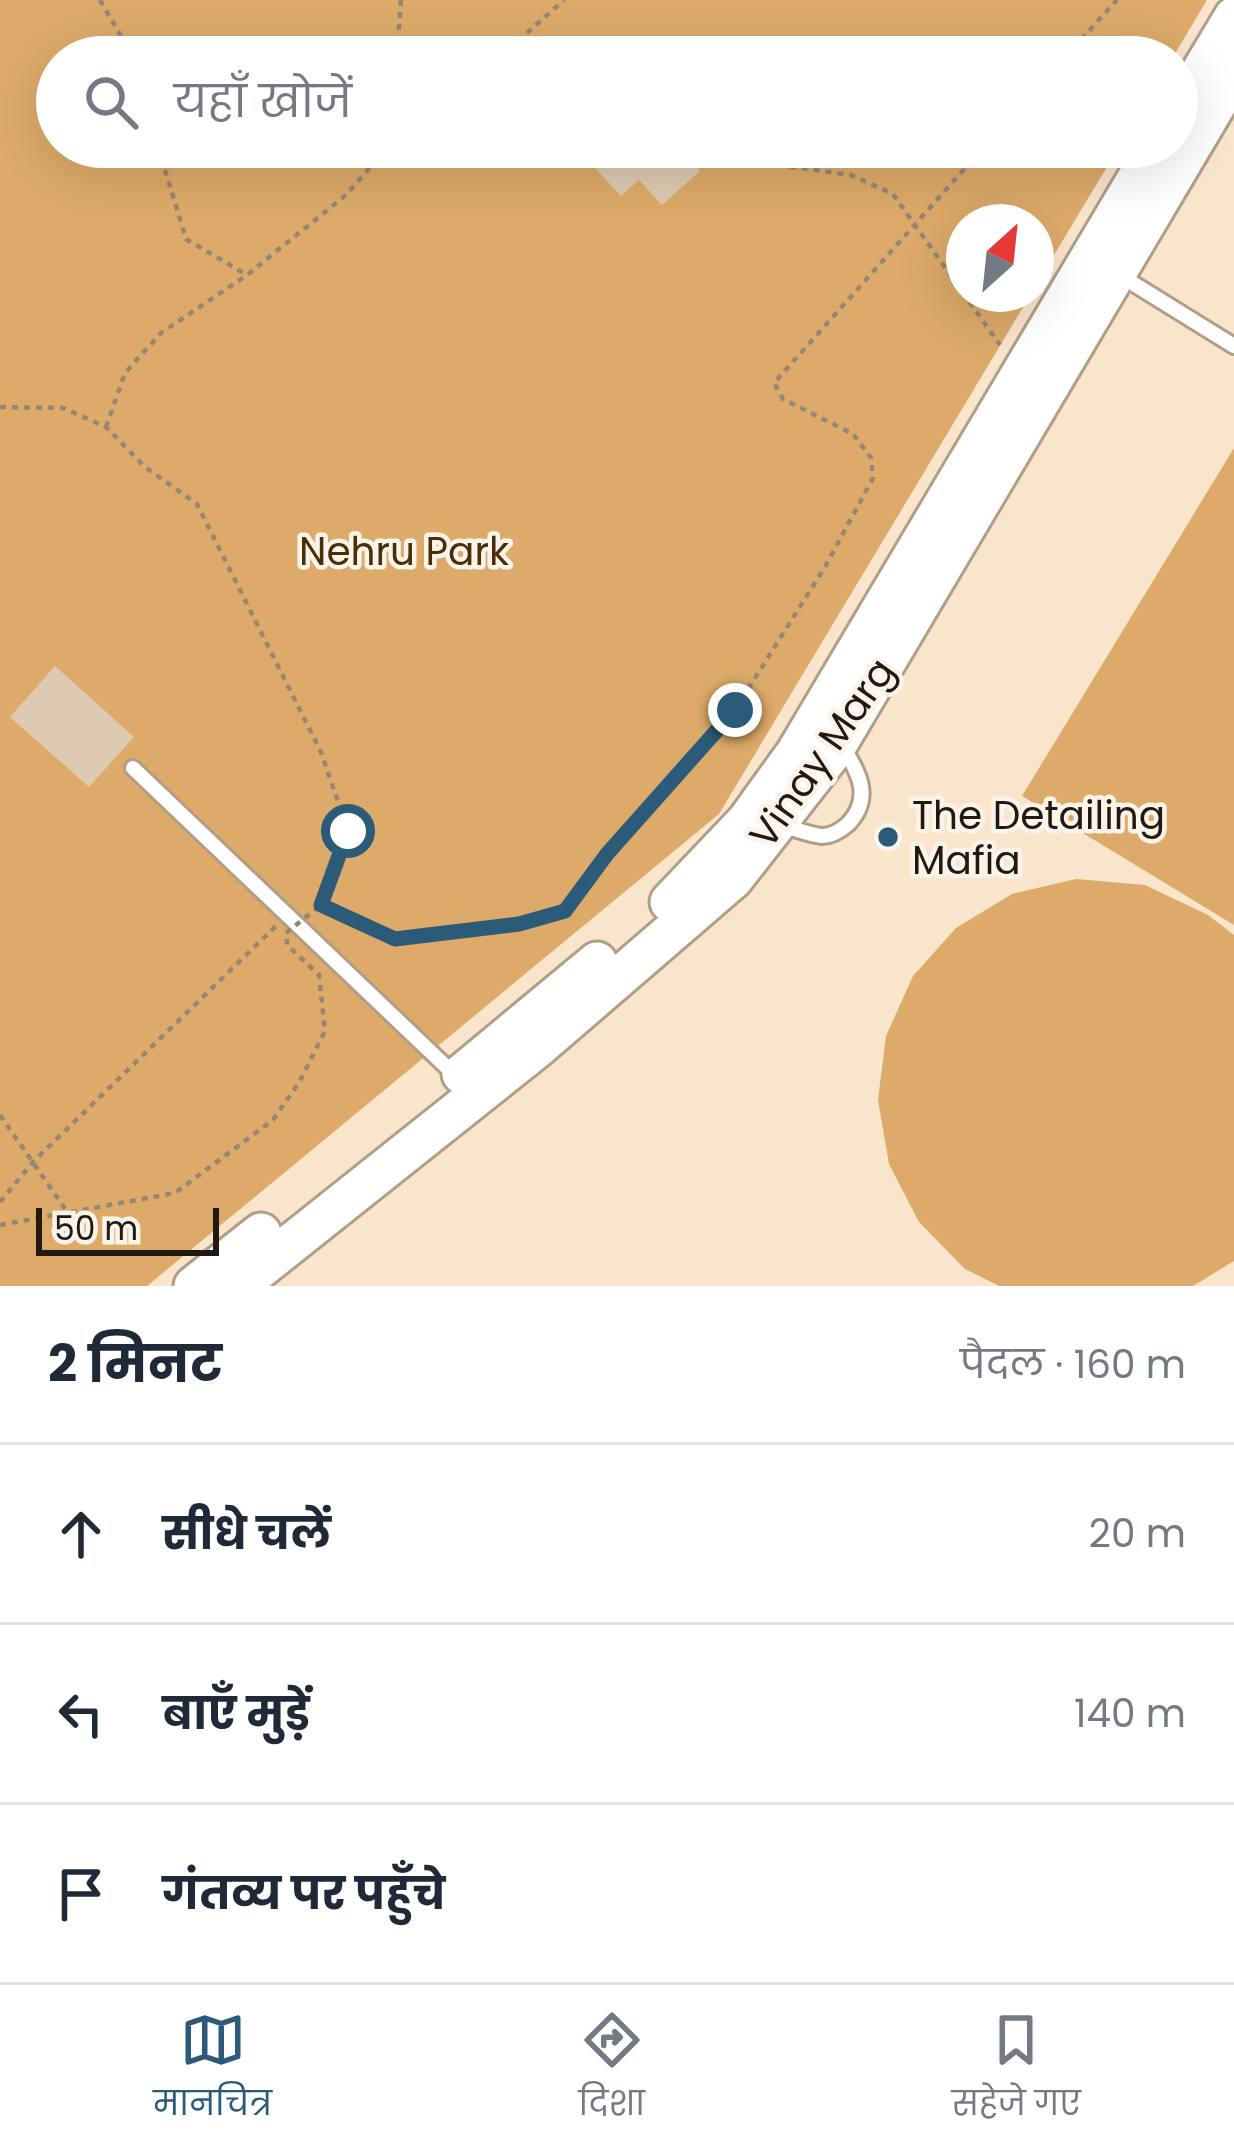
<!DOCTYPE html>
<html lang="hi">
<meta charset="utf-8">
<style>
:root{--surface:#fff;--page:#f6f6f7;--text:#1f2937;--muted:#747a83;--line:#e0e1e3;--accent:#2b5b79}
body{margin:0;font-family:Poppins,"Noto Sans Devanagari",sans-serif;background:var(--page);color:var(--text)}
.compass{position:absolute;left:946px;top:204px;width:108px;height:108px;border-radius:50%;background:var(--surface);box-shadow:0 12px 48px #0002;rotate:27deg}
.scale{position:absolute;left:36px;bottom:30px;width:183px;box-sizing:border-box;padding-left:12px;border:6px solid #221a12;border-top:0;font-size:33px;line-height:42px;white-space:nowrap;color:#221a12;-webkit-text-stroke:9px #fcf4ea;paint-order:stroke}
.stop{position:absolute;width:36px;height:36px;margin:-27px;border:9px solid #2b5b79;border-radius:50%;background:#fff}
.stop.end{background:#2b5b79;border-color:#fff;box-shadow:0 3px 12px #0008}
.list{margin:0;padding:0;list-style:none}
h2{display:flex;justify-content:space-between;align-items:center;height:156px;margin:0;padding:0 48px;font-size:51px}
h2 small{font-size:39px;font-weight:400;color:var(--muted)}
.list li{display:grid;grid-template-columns:78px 1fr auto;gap:36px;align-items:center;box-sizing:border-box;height:180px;padding:0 48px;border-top:3px solid var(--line)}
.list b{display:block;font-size:45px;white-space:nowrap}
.list em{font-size:39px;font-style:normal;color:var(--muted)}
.icon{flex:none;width:66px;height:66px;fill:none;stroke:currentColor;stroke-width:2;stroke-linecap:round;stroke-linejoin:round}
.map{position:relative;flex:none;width:1234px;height:1286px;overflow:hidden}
.search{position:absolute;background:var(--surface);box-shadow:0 12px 48px #0002;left:36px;right:36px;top:36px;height:132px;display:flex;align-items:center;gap:30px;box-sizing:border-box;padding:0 42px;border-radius:66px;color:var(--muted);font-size:45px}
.sheet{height:696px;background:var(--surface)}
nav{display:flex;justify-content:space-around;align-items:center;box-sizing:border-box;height:168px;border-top:3px solid var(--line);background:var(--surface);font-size:33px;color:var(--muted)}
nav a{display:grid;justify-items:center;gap:6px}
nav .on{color:var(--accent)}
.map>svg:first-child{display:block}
</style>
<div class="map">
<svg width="1234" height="1286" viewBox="0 0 1234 1286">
<rect width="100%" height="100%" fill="#f9e4cc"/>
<!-- green -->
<path fill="#ddaa69" d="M0 0H1207L1173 57H57V147H1119L1036 285V222H964V294H1031L719 814 147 1286H0Z
M1234 448V925L1022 796Z
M1076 879 1145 885 1208 915 1234 935V1261L1193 1286H999L965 1269 919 1222 889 1164 878 1100 886 1036 913 976 956 928 1012 894Z"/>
<!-- building -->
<path fill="#decab2" d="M592 147H678L700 171 662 205 639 180 621 196 583 155Z
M55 666 134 737 89 787 10 717Z"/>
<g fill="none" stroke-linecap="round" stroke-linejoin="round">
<defs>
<path id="service" d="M1121 276 1234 346
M133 768 457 1077
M784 826C796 829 810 835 822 836 832 836 840 831 848 824 873 798 859 772 842 746"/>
<path id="secondary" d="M1177 112 1234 17
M670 902 747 821 796 753 1156 147
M462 1074 597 962
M194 1286 261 1233
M238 1286 537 1048 733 879 833 751 1234 74"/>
</defs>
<!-- service casing -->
<use href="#service" stroke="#b29e87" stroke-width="20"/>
<!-- secondary casing -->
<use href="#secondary" stroke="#b29e87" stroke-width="45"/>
<!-- path -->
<path stroke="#958776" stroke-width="4.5" stroke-dasharray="6 6" stroke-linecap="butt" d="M100 0 133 57
M401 0 398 41 411 57
M500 57 564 0
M1065 57 1117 0
M158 147 186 239 247 275
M778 165 851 175 893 194 1000 345
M0 407 63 408 106 427 145 467 197 504 321 752 348 831 321 905 395 939 519 924 565 911 607 853 735 710 825 567 873 478 871 458 853 434 783 399 774 383 984 147
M106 427 125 373 161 333 247 275 346 195 388 147
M0 1115 68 1213
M0 1202 33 1162 276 926
M0 1225 175 1193 273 1120 300 1081 325 1031 319 975 287 945V939"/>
<!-- service -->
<use href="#service" stroke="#fff" stroke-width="14"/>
<!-- secondary -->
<use href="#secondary" stroke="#fff" stroke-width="39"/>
<!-- path-bridge -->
<path stroke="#958776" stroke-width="4.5" stroke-dasharray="6 6" stroke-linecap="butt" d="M286 933 321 905"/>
</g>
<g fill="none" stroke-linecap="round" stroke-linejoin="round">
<!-- route -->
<path stroke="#2b5b79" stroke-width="15" d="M348 831 321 905 395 939 519 924 565 911 607 854 735 710"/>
</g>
<!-- markers -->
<circle fill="#2b5b79" stroke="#fcf4ea" stroke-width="4.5" cx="888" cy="837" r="12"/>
<g text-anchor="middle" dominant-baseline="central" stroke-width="9" stroke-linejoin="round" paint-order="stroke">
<!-- park labels -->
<g font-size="39" fill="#492f09" stroke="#fcf4ea">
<text x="404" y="551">Nehru Park</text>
</g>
<!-- street labels -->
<g font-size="39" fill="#221a12" stroke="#fcf4ea">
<text transform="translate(822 753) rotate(-55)">Vinay Marg</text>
</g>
<!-- poi labels -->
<g font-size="39" fill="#221a12" stroke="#fcf4ea" text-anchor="start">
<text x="912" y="815">The Detailing<tspan x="912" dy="45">Mafia</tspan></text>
</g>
</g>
</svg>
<svg class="compass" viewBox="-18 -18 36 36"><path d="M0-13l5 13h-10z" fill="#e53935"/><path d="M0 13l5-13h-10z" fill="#747a83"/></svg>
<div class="scale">50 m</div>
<div class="stop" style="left:348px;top:831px"></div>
<div class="stop end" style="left:735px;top:710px"></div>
<div class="search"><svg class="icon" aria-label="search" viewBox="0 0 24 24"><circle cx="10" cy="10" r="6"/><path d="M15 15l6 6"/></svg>यहाँ खोजें</div>
</div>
<section class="sheet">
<h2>2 मिनट<small>पैदल · 160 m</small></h2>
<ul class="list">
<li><svg class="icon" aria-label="ahead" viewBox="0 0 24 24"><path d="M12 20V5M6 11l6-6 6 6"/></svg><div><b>सीधे चलें</b></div><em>20 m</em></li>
<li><svg class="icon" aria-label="left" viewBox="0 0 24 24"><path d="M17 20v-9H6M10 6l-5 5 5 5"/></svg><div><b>बाएँ मुड़ें</b></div><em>140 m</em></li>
<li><svg class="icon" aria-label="arrive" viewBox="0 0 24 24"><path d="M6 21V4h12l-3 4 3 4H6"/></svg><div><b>गंतव्य पर पहुँचे</b></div></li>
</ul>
</section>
<nav>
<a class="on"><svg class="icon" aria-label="map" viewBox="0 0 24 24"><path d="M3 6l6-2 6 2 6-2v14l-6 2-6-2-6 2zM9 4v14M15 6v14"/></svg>मानचित्र</a>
<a><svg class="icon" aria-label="directions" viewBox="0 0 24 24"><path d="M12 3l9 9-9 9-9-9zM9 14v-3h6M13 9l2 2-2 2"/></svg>दिशा</a>
<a><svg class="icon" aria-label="saved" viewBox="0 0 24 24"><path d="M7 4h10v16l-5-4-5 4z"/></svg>सहेजे गए</a>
</nav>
